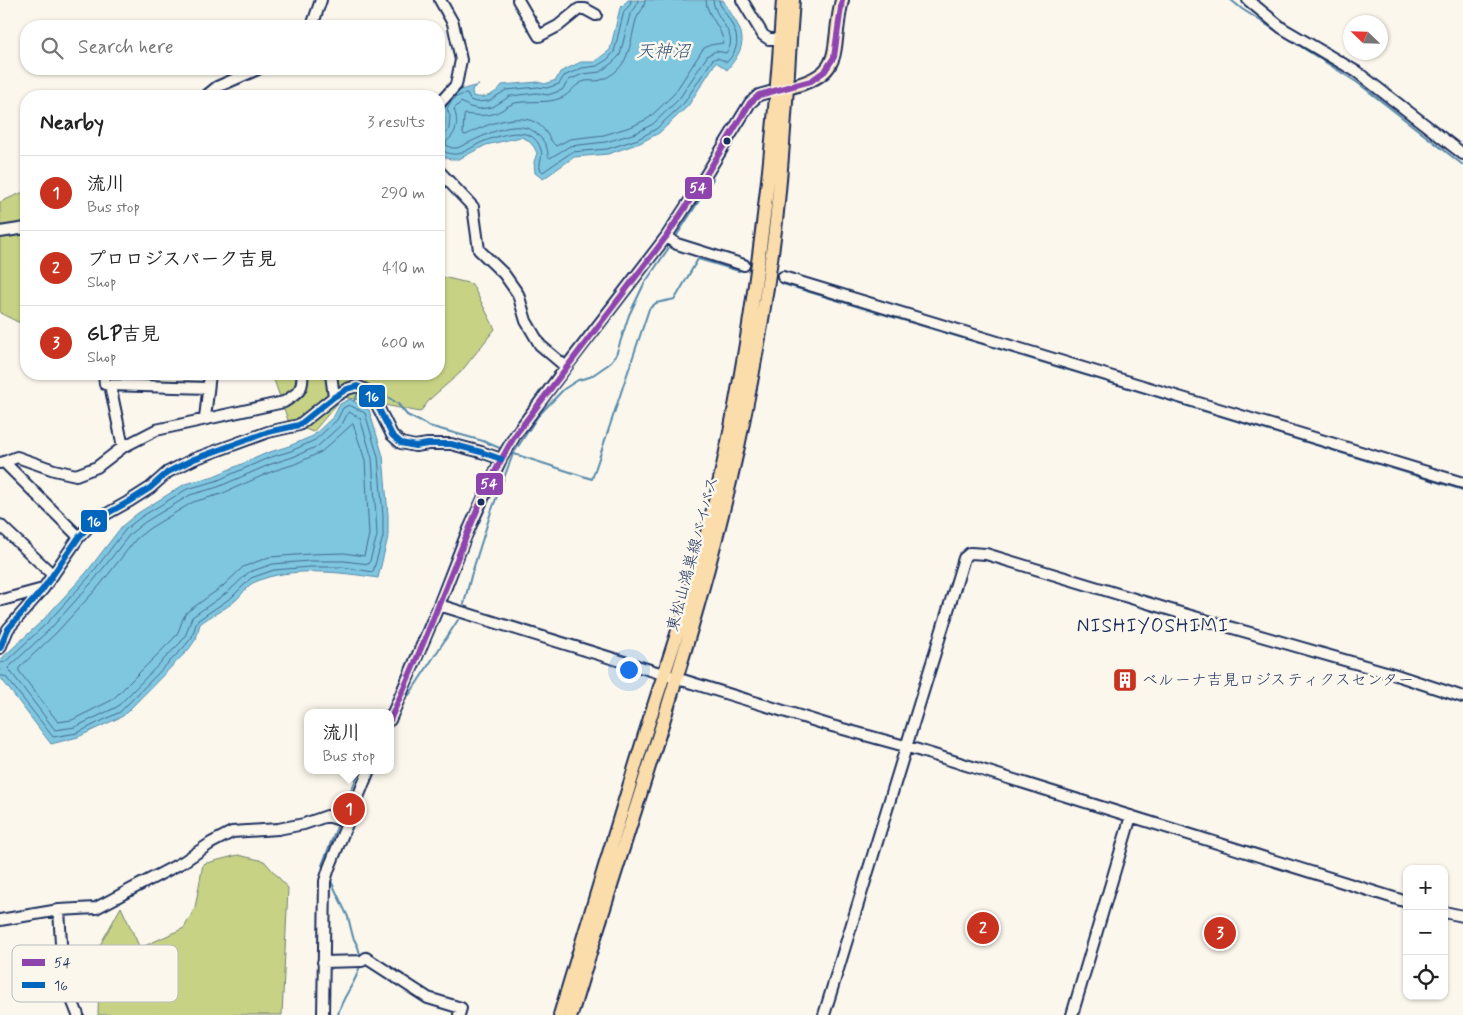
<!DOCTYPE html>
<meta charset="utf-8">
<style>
:root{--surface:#fff;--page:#f2f2f2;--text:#222;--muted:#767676;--line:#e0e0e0;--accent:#c8321e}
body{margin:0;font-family:Mynerve,"Klee One",sans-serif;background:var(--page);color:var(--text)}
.controls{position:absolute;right:15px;bottom:15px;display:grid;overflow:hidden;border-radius:10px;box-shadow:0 1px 4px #0004}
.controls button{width:45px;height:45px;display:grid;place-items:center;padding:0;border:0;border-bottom:1px solid var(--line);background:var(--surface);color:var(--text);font:25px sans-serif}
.compass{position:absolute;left:1343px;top:15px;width:45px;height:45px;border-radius:50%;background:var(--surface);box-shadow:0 1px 4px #0004;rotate:293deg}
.you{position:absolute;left:628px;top:669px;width:18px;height:18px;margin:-12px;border:4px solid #fff;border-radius:50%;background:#1a73e8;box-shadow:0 0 0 8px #1a73e833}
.badge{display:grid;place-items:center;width:32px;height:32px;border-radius:50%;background:var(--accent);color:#fff;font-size:16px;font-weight:700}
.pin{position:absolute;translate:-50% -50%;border:2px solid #fff;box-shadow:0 1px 5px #0006}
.popup{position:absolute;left:304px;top:709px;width:90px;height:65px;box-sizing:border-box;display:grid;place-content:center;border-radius:10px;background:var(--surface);filter:drop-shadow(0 1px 4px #0005);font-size:16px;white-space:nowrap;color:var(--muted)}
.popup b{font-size:19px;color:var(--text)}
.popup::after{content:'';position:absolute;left:50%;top:100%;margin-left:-10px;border:10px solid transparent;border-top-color:var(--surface)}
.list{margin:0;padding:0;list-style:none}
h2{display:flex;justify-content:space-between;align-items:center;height:65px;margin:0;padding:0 20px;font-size:21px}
h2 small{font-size:16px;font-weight:400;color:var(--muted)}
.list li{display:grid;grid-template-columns:32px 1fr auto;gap:15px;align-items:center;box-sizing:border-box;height:75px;padding:0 20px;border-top:1px solid var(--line)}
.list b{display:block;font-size:19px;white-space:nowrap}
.list p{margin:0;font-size:16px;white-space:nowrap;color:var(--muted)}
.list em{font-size:16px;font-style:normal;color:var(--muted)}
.icon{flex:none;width:28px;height:28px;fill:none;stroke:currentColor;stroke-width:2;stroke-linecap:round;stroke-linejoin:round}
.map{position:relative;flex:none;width:1463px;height:1015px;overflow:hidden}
.search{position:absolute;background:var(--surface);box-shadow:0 1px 4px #0004;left:20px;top:20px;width:425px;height:55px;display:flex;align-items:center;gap:12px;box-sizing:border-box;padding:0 18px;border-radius:20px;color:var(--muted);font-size:19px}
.panel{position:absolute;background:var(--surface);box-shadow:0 1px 4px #0004;left:20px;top:90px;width:425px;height:290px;border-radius:20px}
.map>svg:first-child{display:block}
</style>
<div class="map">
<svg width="1463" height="1015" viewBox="0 0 1463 1015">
<rect width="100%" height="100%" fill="#fbf7ec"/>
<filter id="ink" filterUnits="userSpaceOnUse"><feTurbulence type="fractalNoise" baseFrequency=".02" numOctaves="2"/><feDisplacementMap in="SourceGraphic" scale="10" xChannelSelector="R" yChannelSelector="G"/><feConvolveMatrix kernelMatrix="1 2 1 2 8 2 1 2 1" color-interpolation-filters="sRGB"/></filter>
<g filter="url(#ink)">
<!-- green -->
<path fill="#c7d285" stroke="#718072" d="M26 191V326L0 313V202Z
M439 276 472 284 495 329 460 373 431 398 420 412 343 397 313 432 289 423 272 374H439Z
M238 855 264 861 288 888 282 1015H98L100 945 121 907 140 948 184 928 195 908 203 864Z"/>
<!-- water -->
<path fill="#7fc6df" stroke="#578aab" d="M628 0H723C741 31 753 39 727 70L716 62 688 106 659 133 640 143 608 154 574 157 543 179 535 173 534 162 537 153 534 147 528 140 521 137 486 145 459 159H450L439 155C439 149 438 143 439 137 440 125 452 127 440 110 449 93 461 89 479 85L473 88 472 91 473 96C484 100 496 94 502 85L538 82 545 84 556 80 560 72 581 62H594L610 50 620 8Z
M350 399 369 410 383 456 388 515V537L378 578C341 572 290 566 255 582 247 585 242 595 236 600 225 610 211 615 200 624L196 639 189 649 123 716 78 737 51 744 0 677V660L43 620 86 573 122 526 138 513 185 484 214 476 267 453 289 446 313 436 334 416 340 404Z"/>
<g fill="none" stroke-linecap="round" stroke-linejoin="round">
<!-- shore -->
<path stroke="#436b92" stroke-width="1" d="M638 0 636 7 630 14 620 55 612 63 600 72 583 74 569 80 562 90 548 95 537 93 510 96 493 107 479 109 470 107 461 102 454 109C459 122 457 133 446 142V145L452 148H457C479 139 519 113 539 136 545 142 548 148 548 156L550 158 570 146 606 142 636 133 653 124 679 99 708 55 716 51 726 53C741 35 714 19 713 0
M645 0C645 9 638 13 636 20 629 46 630 69 601 80 596 82 590 80 585 81 574 84 571 94 561 98 546 104 531 100 515 103 511 104 506 107 502 110 490 117 478 116 465 114L464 116 463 134 466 135C484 125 520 111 538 124 547 130 549 140 556 146L570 139 604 135 633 126 649 118 674 94 703 49 710 45 723 43C723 27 706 16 706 0
M439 137 443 136 449 129 450 116 447 109C450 101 458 94 467 94L470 100 476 102 489 101 506 90 538 87 547 88 559 84 564 76 582 68 597 66 608 59 614 52 624 11 630 5 631 0
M439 150C445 151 450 155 457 154 467 152 476 144 485 141 503 134 534 124 541 150 543 157 539 162 540 169L543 172 572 152 607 149 638 139 656 129 684 103 713 59 718 58 727 62C747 41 732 25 720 4L719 0
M349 412 360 418 372 458 376 516 377 536 369 564 344 561H309L273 564 249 572 228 592 192 617 186 634 181 642 117 707 75 727 55 730 8 668 51 628 94 580 130 534 145 522 190 495 218 487 271 464 293 457 318 446 342 424Z
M353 424 365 460 369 535 364 556 344 553 310 554 269 557 243 567 223 586 187 612C181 619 181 629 175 637L112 700 72 720 58 722 19 671V668L56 633 100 585 136 539 150 528 193 502 221 494 273 471 295 464 321 452Z
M0 663 5 662 46 624 90 576 126 529 141 517 187 489 216 481 268 458 291 451 315 440 337 420 343 408 349 405 365 413 378 457 383 516V537L373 572 343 567H310L274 570 251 578 232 597 197 621 192 637 185 646 120 712 77 733 53 737 6 677 0 675"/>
<!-- stream -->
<path stroke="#578aab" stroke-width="2" d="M1231 0 1242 9 1358 83 1463 165
M675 238 713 179
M783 284 1135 390 1463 490
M371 388 379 391 398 404 407 415 429 426 483 441 502 449
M354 401 359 392
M508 452 592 479 649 309 656 303 675 299 698 259 739 271
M464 604 471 576 491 512 513 454 538 416 564 389 578 380 590 377 609 364 616 355 629 315 644 284 670 246
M405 697 409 695 458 620
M383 713 391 707
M340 817 360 770
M324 868 322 865 338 824
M330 879 348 917 353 937 358 947 361 958
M338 1015C341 997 357 983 360 965"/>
<defs>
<path id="minor" d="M518 0 539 36 558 26 579 9H585L596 15
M742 0 763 35 769 39H781
M1248 0 1282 28 1357 72 1463 154
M312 26 321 0
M206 96 217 87 258 69
M439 104 456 85 461 60 453 23 440 0
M439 171 473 207 479 250 504 274 518 294 526 321 540 345 566 367
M0 232 26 228
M666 237 677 244 744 265
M783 277 1463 483
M104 374 105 384 110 385 123 447
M331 374 334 397
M110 385 208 388
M205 418 210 374
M4 462 17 457 54 470 76 475 97 467 123 447 156 430 284 402C297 394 304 390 302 374
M0 463 4 462 79 537
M0 525 53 575
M0 599 2 600 43 589
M439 605 832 726 905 746 1407 902
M0 648 8 629 43 589 79 537 94 521 128 502 150 488 168 472 194 459 268 432 299 425 334 397 347 389 357 386 368 391 373 397 392 435 401 443 415 446 428 444H451L481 452 501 459
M390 720 439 605 465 538 501 459 516 434 566 367 666 237 698 188 750 103 759 95 777 90
M59 910 63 977 78 1015
M1444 912 1463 916
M0 920 59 910 96 908 183 862 211 843 232 832 278 829 304 824 327 816 347 822
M323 962 362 961 366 958 428 998 461 1008 459 1015
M323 1015 325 881 329 868 369 770
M824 1015 964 558 970 553 986 554 1184 614 1393 674 1463 697
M1072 1015 1131 816"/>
<path id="major" d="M779 90C849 75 829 55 842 0
M560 1015C589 921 616 827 645 734 670 654 698 575 717 493 754 331 773 166 783 0
M571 1015C628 824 697 636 739 442 754 372 766 301 775 230 784 154 787 77 793 0"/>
</defs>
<!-- minor casing -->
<use href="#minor" stroke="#1b2f5e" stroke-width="14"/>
<!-- major casing -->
<use href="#major" stroke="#1b2f5e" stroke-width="16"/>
<!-- minor -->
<use href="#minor" stroke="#fbf7ec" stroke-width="10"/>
<!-- major -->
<use href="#major" stroke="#fbddab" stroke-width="12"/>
<defs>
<path id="bus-1" d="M390 720C407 681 424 643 439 604 463 546 483 487 516 434L666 237 698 188 750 103 759 95 811 81 825 71 834 57 842 0"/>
<path id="bus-2" d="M0 648 8 629 43 589 79 537 94 521 128 502 150 488 168 472 194 459 268 432 299 425 334 397 347 389 357 386 368 391 373 397 392 435 401 443 415 446 428 444H451L481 452 501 459"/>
</defs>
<!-- bus-1 casing -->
<use href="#bus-1" stroke="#fbf7ec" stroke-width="10"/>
<!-- bus-2 casing -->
<use href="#bus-2" stroke="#fbf7ec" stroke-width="10"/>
<!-- bus-1 -->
<use href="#bus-1" stroke="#8e44ad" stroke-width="6"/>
<!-- bus-2 -->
<use href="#bus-2" stroke="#0065bd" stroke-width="6"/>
</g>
</g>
<!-- icons -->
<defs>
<symbol id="building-square" viewBox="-11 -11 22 22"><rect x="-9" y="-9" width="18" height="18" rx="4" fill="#c8321e" stroke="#fbf7ec"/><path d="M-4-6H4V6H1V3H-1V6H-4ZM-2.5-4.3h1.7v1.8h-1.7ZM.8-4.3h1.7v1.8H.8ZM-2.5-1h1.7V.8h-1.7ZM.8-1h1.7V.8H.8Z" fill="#fff"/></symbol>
</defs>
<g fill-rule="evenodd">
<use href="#building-square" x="1111" y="666" width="28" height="28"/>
</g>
<!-- markers -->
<g fill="#1b2f5e" stroke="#fbf7ec" stroke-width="2">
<circle cx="727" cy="141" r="4.5"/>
<circle cx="481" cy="502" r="4.5"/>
</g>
<g text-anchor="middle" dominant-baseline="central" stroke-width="5" stroke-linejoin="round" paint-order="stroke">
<!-- street labels -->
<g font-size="16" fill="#1b2f5e" stroke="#fbf7ec">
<text transform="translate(693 554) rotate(-75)">東松山鴻巣線バイパス</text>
</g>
<!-- poi labels -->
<g font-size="16" fill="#1b2f5e" stroke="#fbf7ec" text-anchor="start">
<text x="1142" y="680">ベルーナ吉見ロジスティクスセンター</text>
</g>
<!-- water labels -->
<g font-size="18" font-style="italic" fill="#34557e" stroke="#fbf7ec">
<text x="663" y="52">天神沼</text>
</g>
<!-- quarter labels -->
<g font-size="19" letter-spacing="1" fill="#1b2f5e" stroke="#fbf7ec">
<text x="1153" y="626">NISHIYOSHIMI</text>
</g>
</g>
<!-- legend -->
<rect x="12" y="945" width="166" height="57" rx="8" fill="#fbf7ec" stroke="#b8bbc1" stroke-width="1"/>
<rect x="22" y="959" width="23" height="7" fill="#8e44ad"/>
<rect x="22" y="982" width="23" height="6" fill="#0065bd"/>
<g font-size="14" fill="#1b2f5e">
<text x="54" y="967">54</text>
<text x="54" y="990">16</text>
</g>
<g stroke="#fbf7ec" stroke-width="2">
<rect x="684" y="176" width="29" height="24" rx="5" fill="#8e44ad"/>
<rect x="358" y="384" width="28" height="24" rx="5" fill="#0065bd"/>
<rect x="475" y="472" width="29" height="24" rx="5" fill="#8e44ad"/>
<rect x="80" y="509" width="28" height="24" rx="5" fill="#0065bd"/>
</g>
<g font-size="14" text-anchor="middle" font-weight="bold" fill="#fff">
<text x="698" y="192">54</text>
<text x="372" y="401">16</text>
<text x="489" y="488">54</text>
<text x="94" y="526">16</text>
</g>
</svg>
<div class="controls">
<button>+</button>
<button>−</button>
<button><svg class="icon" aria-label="locate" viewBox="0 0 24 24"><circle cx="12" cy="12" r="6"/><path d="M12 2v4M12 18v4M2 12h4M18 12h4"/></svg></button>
</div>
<svg class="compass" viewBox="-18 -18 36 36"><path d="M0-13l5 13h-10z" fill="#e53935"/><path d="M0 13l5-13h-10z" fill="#767676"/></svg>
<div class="you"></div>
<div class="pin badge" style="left:349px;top:809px">1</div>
<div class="popup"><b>流川</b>Bus stop</div>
<div class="pin badge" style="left:983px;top:928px">2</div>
<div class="pin badge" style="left:1220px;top:933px">3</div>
<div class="search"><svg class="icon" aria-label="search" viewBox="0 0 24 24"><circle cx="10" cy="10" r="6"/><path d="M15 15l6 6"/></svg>Search here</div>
<section class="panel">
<h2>Nearby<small>3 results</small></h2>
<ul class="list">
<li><span class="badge">1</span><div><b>流川</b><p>Bus stop</p></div><em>290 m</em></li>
<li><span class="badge">2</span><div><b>プロロジスパーク吉見</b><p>Shop</p></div><em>410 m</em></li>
<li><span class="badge">3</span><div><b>GLP吉見</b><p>Shop</p></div><em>600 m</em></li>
</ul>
</section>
</div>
